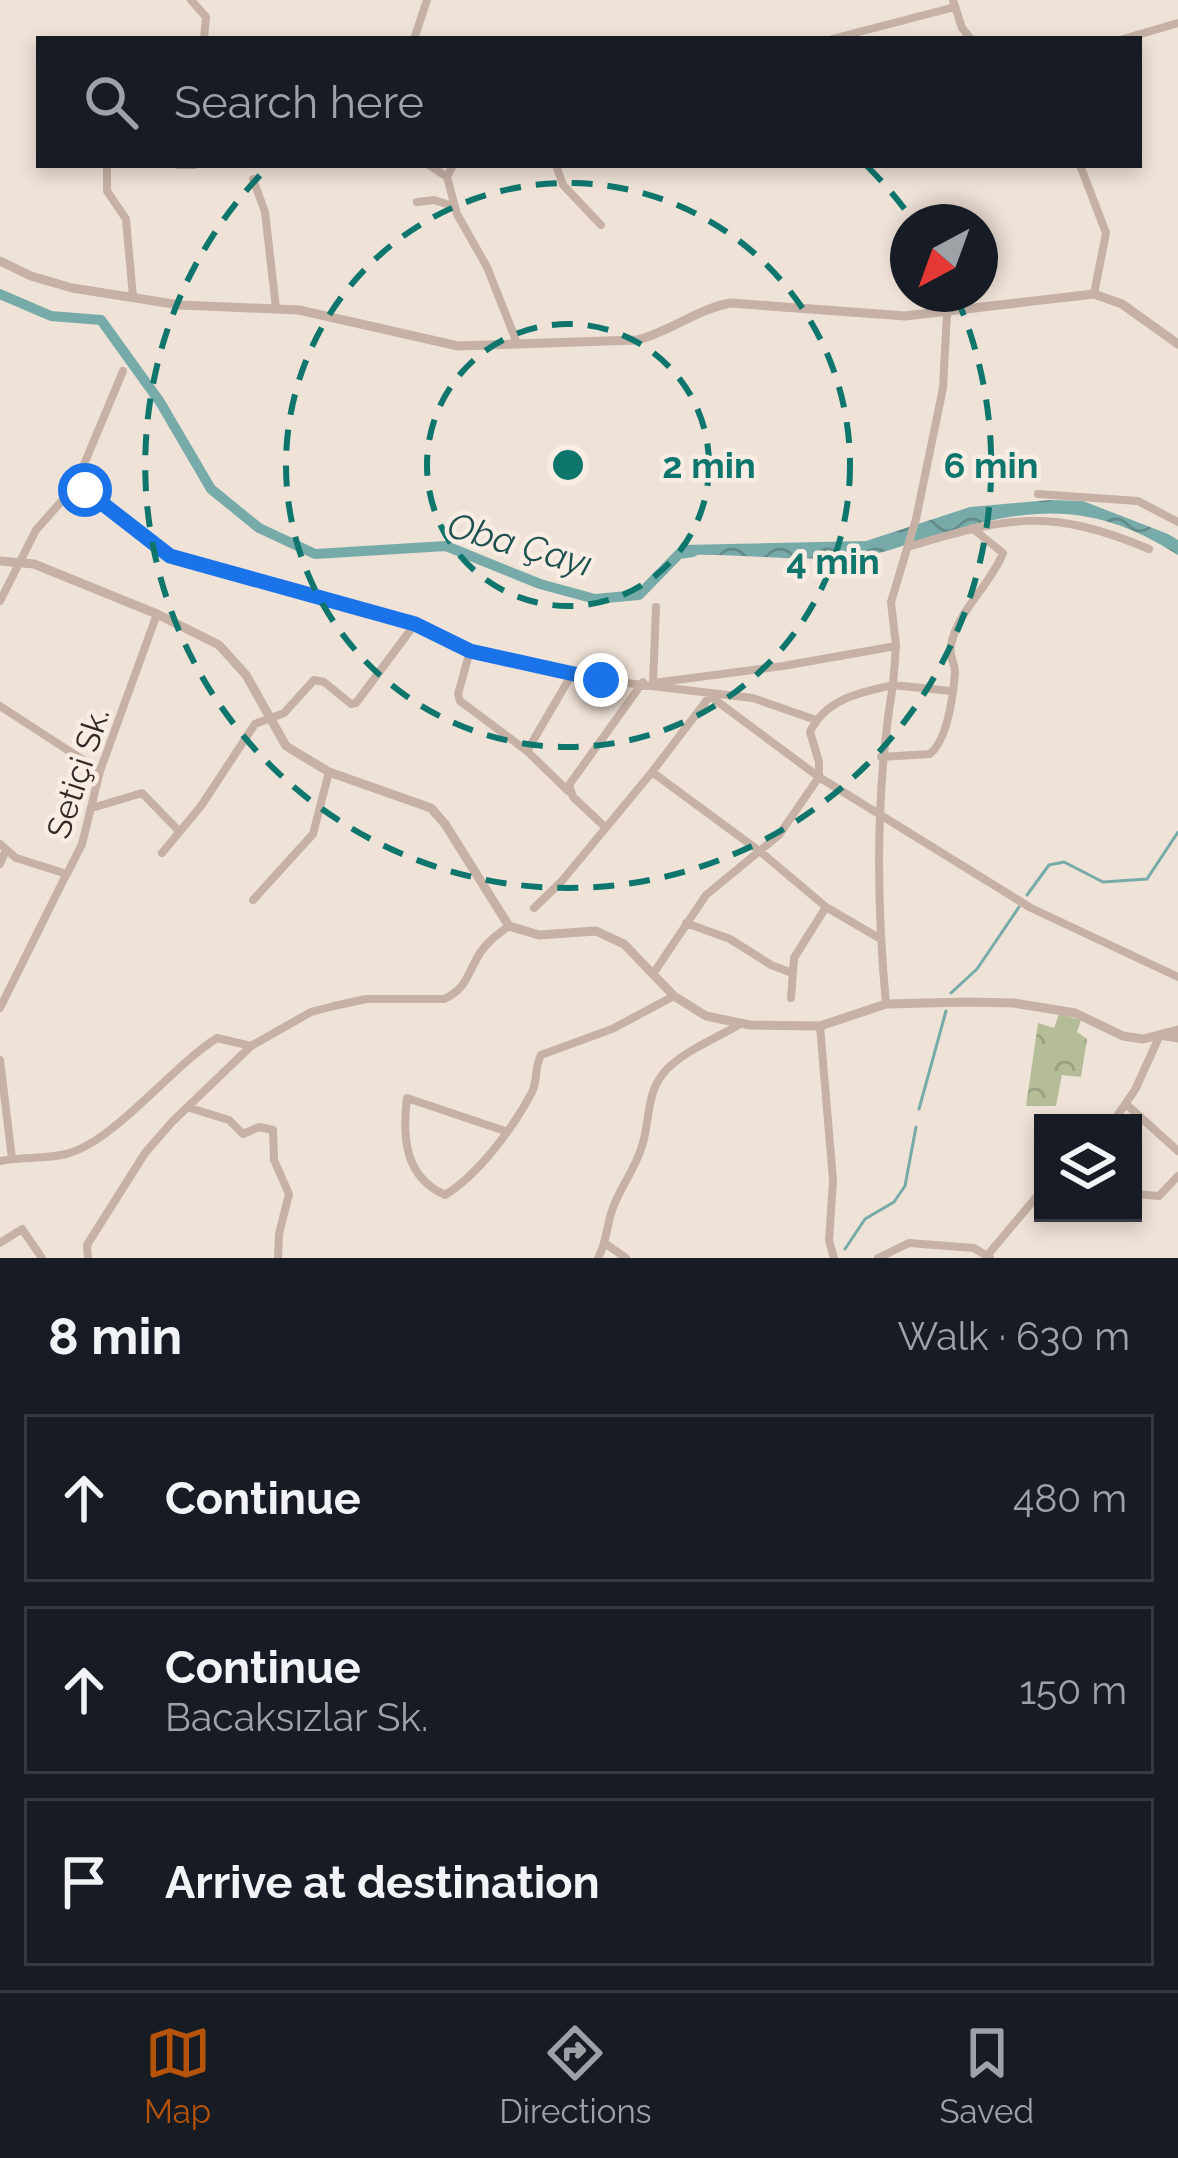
<!DOCTYPE html>
<meta charset="utf-8">
<style>
:root{--surface:#171b24;--page:#20242c;--text:#f1f3f6;--muted:#9ea1a6;--line:#363941;--accent:#b45309}
body{margin:0;font-family:Raleway,sans-serif;background:var(--page);color:var(--text)}
.controls{position:absolute;right:36px;bottom:36px;display:grid;overflow:hidden;border-radius:0px;box-shadow:0 6px 18px #0003}
.controls button{width:108px;height:108px;display:grid;place-items:center;padding:0;border:0;border-bottom:3px solid var(--line);background:var(--surface);color:var(--text);font:60px sans-serif}
.compass{position:absolute;left:890px;top:204px;width:108px;height:108px;border-radius:50%;background:var(--surface);box-shadow:0 6px 18px #0003;rotate:221deg}
.stop{position:absolute;width:36px;height:36px;margin:-27px;border:9px solid #1a73e8;border-radius:50%;background:#fff}
.stop.end{background:#1a73e8;border-color:#fff;box-shadow:0 3px 12px #0008}
.list{margin:0;padding:0;list-style:none}
h2{display:flex;justify-content:space-between;align-items:center;height:156px;margin:0;padding:0 48px;font-size:51px}
h2 small{font-size:39px;font-weight:400;color:var(--muted)}
.list li{display:grid;grid-template-columns:78px 1fr auto;gap:36px;align-items:center;box-sizing:border-box;height:168px;margin:0 24px 24px;padding:0 24px;border:3px solid var(--line);border-radius:0px}
.list b{display:block;font-size:45px;white-space:nowrap}
.list p{margin:0;font-size:39px;white-space:nowrap;color:var(--muted)}
.list em{font-size:39px;font-style:normal;color:var(--muted)}
.icon{flex:none;width:66px;height:66px;fill:none;stroke:currentColor;stroke-width:2;stroke-linecap:round;stroke-linejoin:round}
.map{position:relative;flex:none;width:1178px;height:1258px;overflow:hidden}
.search{position:absolute;background:var(--surface);box-shadow:0 6px 18px #0003;left:36px;right:36px;top:36px;height:132px;display:flex;align-items:center;gap:30px;box-sizing:border-box;padding:0 42px;border-radius:0px;color:var(--muted);font-size:45px}
.sheet{height:732px;background:var(--surface)}
nav{display:flex;justify-content:space-around;align-items:center;box-sizing:border-box;height:168px;border-top:3px solid var(--line);background:var(--surface);font-size:33px;color:var(--muted)}
nav a{display:grid;justify-items:center;gap:6px}
nav .on{color:var(--accent)}
.map>svg:first-child{display:block}
</style>
<div class="map">
<svg width="1178" height="1258" viewBox="0 0 1178 1258">
<defs>
<pattern id="forest-crowns" width="20" height="18" patternUnits="userSpaceOnUse" patternTransform="scale(3)"><rect width="20" height="18" fill="#b4bd98"/><path d="M2 6a3 3 0 1 1 6 0M12 15a3 3 0 1 1 6 0" fill="none" stroke="#9ba283"/></pattern>
<pattern id="water-waves" width="16" height="10" patternUnits="userSpaceOnUse" patternTransform="scale(3)"><rect width="16" height="10" fill="#77aba9"/><path d="M0 5q4-4 8 0t8 0" fill="none" stroke="#628b89"/></pattern>
</defs>
<rect width="100%" height="100%" fill="#efe2d7"/>
<!-- forest -->
<path fill="url(#forest-crowns)" d="M1059 1014 1081 1020 1077 1032 1087 1039 1081 1077 1062 1075 1056 1106H1026L1038 1023 1054 1028Z"/>
<!-- water -->
<path fill="url(#water-waves)" d="M1050 500 1083 501 1168 534 1178 540V555C1094 501 1031 506 940 534 917 540 892 551 869 555 809 564 744 553 684 555L682 545 866 541 970 507Z"/>
<g fill="none" stroke-linecap="round" stroke-linejoin="round">
<!-- stream -->
<path stroke="#77aba9" stroke-width="3" d="M1027 895 1049 865 1064 862 1103 882 1147 879 1178 832
M951 993 977 969 1019 907
M919 1109 946 1011
M845 1249 865 1219 894 1202 905 1186 916 1127"/>
<!-- river -->
<path stroke="#77aba9" stroke-width="10" d="M0 294 51 316 101 320 160 402 211 489 259 528 315 554 446 546 540 584 595 599 639 595 679 554 693 552"/>
<!-- minor -->
<path stroke="#c6b1a4" stroke-width="8" d="M191 0 206 17 204 39
M953 0 962 28 971 39
M414 39 427 0
M832 39 955 7
M1123 39 1178 23
M107 165V191L126 219 133 297
M178 165H194
M429 165 447 177 457 214 487 267 517 343
M556 165 563 185 601 225
M1080 165 1106 233 1094 294
M447 177 453 165
M253 179 265 212 276 308
M417 202 434 200 453 206
M75 486 123 371
M1038 494 1138 501 1178 522
M911 546C1010 516 1051 508 1149 549
M0 601 36 530 75 486 104 502 170 556 415 624 470 651 601 680 753 698 816 720
M656 607 653 683 783 666 896 646
M470 651 458 694 460 701 527 751
M0 706 100 771
M881 757 930 754C948 739 953 696 955 673 955 661 948 657 951 645 958 610 990 586 1003 553L972 528
M652 772 762 853 826 907 879 938
M568 791 527 751 572 674
M92 808 142 793 178 830
M605 827 573 797 569 785 643 682
M0 844 16 858 67 874 82 844 100 771 157 614
M162 853 201 806 255 724 284 713 314 680 324 682 351 704 356 703 415 624
M0 864 6 850
M253 900 313 834 329 772
M534 908 561 882 652 772 710 696 819 777 1031 908 1178 977
M686 923 730 939 771 965 792 973
M653 974 706 895 779 835 819 777V762L810 732C825 699 861 692 893 685L896 646 891 602 916 519 943 388 947 313
M791 998 794 958 826 907
M886 1004C876 897 875 791 893 685L951 691
M0 1008 66 875
M820 1026 833 1180 829 1241 834 1258
M0 1060 12 1159
M1126 1104 1178 1151
M190 1108 229 1120 243 1134 259 1127 273 1130 274 1160 289 1194 279 1234 278 1258
M1112 1123 1135 1090 1160 1035
M505 1131 407 1098C402 1138 405 1177 445 1195 478 1175 514 1127 532 1092 538 1080 534 1068 541 1055L612 1029 674 996
M0 1161C21 1157 46 1159 66 1154 114 1142 171 1067 217 1038L251 1046
M1133 1194 1159 1196 1178 1176
M0 1243 22 1229 42 1258
M606 1244 626 1258
M986 1257 1043 1189
M88 1258 87 1245 145 1153 172 1122 251 1046 311 1012 334 1006 366 999H444C467 989 468 972 480 953 487 942 498 934 509 926
M598 1258C608 1240 606 1224 614 1205 622 1185 636 1167 642 1146 651 1118 645 1091 668 1068 688 1049 717 1038 740 1024
M878 1258 909 1243 974 1248 990 1258"/>
<!-- tertiary -->
<path stroke="#c6b1a4" stroke-width="9" d="M0 261 31 276 72 288 180 305 299 310 458 346 637 340C670 332 695 310 730 303L905 316 1094 294 1122 304 1178 344
M0 561 34 564 157 614 219 645 246 675 286 746 329 772 431 808 445 824 509 926 539 935 596 931 624 944 674 996 706 1016 750 1025 820 1026 886 1004 967 1002 1014 1003 1075 1013 1123 1036 1143 1039 1178 1030
M1160 1035 1178 1038"/>
</g>
<g fill="none" stroke-linecap="round" stroke-linejoin="round">
<!-- route -->
<path stroke="#1a73e8" stroke-width="15" d="M85 490 170 556 415 624 470 651 601 680"/>
</g>
<!-- distance rings -->
<g fill="none" stroke="#0f766e" stroke-width="6" stroke-dasharray="21 15">
<circle cx="568" cy="465" r="141"/>
<circle cx="568" cy="465" r="282"/>
<path d="M867 166A423 423 0 0 1 912 219M956 296A423 423 0 1 1 269 166"/>
</g>
<g text-anchor="middle" dominant-baseline="central" stroke-width="9" stroke-linejoin="round" paint-order="stroke">
<!-- street labels -->
<g font-size="33" fill="#322825" stroke="#f8ece3">
<text transform="translate(78 773) rotate(-72)">Setiçi Sk.</text>
</g>
<!-- water labels -->
<g font-size="36" font-style="italic" fill="#1d5150" stroke="#f8ece3">
<text transform="translate(520 544) rotate(16)">Oba Çayı</text>
</g>
</g>
<circle cx="568" cy="465" r="18" fill="#0f766e" stroke="#f8ece3" stroke-width="6"/>
<g font-size="36" text-anchor="middle" font-weight="bold" fill="#0f766e" stroke="#f8ece3" stroke-width="9" stroke-linejoin="round" paint-order="stroke">
<text x="709" y="478">2 min</text>
<text x="991" y="478">6 min</text>
<text x="833" y="574">4 min</text>
</g>
</svg>
<div class="controls">
<button><svg class="icon" aria-label="layers" viewBox="0 0 24 24"><path d="M12 4l9 5-9 5-9-5zM3 14l9 5 9-5"/></svg></button>
</div>
<svg class="compass" viewBox="-18 -18 36 36"><path d="M0-13l5 13h-10z" fill="#e53935"/><path d="M0 13l5-13h-10z" fill="#9ea1a6"/></svg>
<div class="stop" style="left:85px;top:490px"></div>
<div class="stop end" style="left:601px;top:680px"></div>
<div class="search"><svg class="icon" aria-label="search" viewBox="0 0 24 24"><circle cx="10" cy="10" r="6"/><path d="M15 15l6 6"/></svg>Search here</div>
</div>
<section class="sheet">
<h2>8 min<small>Walk · 630 m</small></h2>
<ul class="list">
<li><svg class="icon" aria-label="ahead" viewBox="0 0 24 24"><path d="M12 20V5M6 11l6-6 6 6"/></svg><div><b>Continue</b></div><em>480 m</em></li>
<li><svg class="icon" aria-label="ahead" viewBox="0 0 24 24"><path d="M12 20V5M6 11l6-6 6 6"/></svg><div><b>Continue</b><p>Bacaksızlar Sk.</p></div><em>150 m</em></li>
<li><svg class="icon" aria-label="arrive" viewBox="0 0 24 24"><path d="M6 21V4h12l-3 4 3 4H6"/></svg><div><b>Arrive at destination</b></div></li>
</ul>
</section>
<nav>
<a class="on"><svg class="icon" aria-label="map" viewBox="0 0 24 24"><path d="M3 6l6-2 6 2 6-2v14l-6 2-6-2-6 2zM9 4v14M15 6v14"/></svg>Map</a>
<a><svg class="icon" aria-label="directions" viewBox="0 0 24 24"><path d="M12 3l9 9-9 9-9-9zM9 14v-3h6M13 9l2 2-2 2"/></svg>Directions</a>
<a><svg class="icon" aria-label="saved" viewBox="0 0 24 24"><path d="M7 4h10v16l-5-4-5 4z"/></svg>Saved</a>
</nav>
